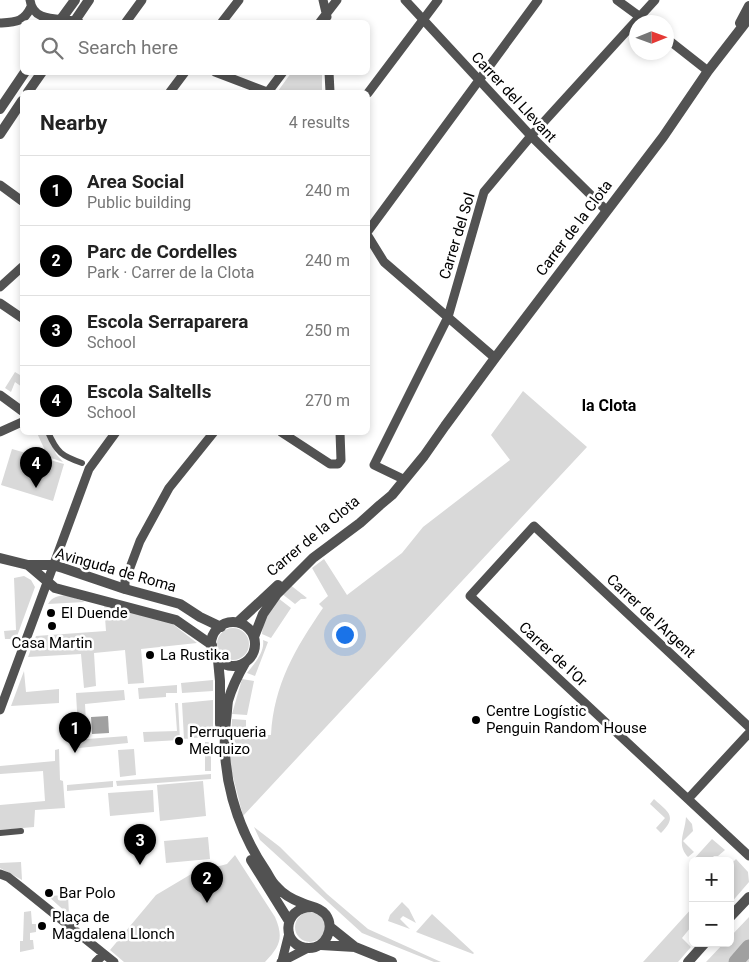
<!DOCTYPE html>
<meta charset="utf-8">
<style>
:root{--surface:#fff;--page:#f2f2f2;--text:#222;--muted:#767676;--line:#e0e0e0;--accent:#000}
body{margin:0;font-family:Roboto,sans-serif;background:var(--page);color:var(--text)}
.controls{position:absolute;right:15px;bottom:15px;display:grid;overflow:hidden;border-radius:8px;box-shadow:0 2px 8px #0003}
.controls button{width:45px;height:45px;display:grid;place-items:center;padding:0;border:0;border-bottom:1px solid var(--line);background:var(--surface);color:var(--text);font:25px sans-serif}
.compass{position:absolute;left:629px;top:15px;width:45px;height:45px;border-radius:50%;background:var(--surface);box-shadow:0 2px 8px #0003;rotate:89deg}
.you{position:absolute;left:344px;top:634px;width:18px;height:18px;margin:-12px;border:4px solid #fff;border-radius:50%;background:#1a73e8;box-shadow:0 0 0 8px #1a73e833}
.badge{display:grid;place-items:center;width:32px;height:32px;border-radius:50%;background:var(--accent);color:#fff;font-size:16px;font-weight:700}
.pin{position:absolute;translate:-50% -41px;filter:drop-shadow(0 1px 2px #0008)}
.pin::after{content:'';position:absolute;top:26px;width:18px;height:15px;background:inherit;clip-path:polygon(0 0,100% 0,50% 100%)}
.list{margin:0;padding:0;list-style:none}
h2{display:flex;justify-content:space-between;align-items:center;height:65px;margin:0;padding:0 20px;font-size:21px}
h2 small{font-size:16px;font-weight:400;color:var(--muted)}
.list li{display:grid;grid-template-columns:32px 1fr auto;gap:15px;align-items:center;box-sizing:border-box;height:70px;padding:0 20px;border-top:1px solid var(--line)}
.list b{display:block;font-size:19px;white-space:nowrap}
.list p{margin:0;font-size:16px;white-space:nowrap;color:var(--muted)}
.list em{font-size:16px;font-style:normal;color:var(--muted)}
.icon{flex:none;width:28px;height:28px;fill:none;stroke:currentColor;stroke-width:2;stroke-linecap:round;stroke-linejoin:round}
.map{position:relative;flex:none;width:749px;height:962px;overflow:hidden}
.search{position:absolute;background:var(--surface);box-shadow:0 2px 8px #0003;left:20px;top:20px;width:350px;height:55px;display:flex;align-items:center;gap:12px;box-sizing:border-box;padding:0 18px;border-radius:8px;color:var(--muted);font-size:19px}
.panel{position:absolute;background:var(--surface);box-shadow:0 2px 8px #0003;left:20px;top:90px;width:350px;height:345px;border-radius:8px}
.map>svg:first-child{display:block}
</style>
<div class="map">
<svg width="749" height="962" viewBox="0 0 749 962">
<rect width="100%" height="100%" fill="#fff"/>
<!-- green -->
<path fill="#d9d9d9" d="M291 73H322V92H279L278 91Z
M15 372 20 375 22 372V387L15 382 11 392 5 388Z
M523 391 587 447 243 816 230 765 232 719 246 720V735H271C274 684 295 649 323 608L319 604 328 596 312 568 324 559 347 595 402 553 423 527 510 460 491 435Z
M37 433H47L56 454 63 462 48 457Z
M12 449 64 464 53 501 1 485Z
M24 576 31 580 35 587 16 639H5L4 631 16 630 14 578Z
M289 584 307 598 305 599H301L295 604 281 593Z
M67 595 85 602 48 604C53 596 58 596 67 595Z
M278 598 291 608 271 638 262 634 263 623Z
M104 604 170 622 197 643 141 649 144 683 128 684 125 650 94 653 96 686 84 688 81 654 28 657 36 636 106 631Z
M217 644a16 16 0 1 1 32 0a16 16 0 1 1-32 0Z
M263 640 268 642 255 676 247 673C254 664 265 652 263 640Z
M24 671 26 692 59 689V703L11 706Z
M242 679 254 681 247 715 232 714Z
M213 680V691L182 693 181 683Z
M177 685V693H166V697L139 699 138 688Z
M124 690 125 700 85 704 87 739 127 736 128 743 79 748 76 693Z
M213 700V736L184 739 182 703Z
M175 703H178L180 740 144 742 143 732 177 731Z
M205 742H211V771H205Z
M59 749 60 780 63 781 65 808 35 810 34 827 0 830V805L45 801 43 771 0 774V766L55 761V750Z
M134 749 136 775 120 777 118 750Z
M211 774V779L117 786 116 781Z
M113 781V787L67 791V785Z
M203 781 206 816 160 821 157 785Z
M153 790 154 812 110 816 108 793Z
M654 799C668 812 678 816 661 833L656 828 665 818 650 804Z
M686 817 692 824 693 831 683 841 694 852 688 857C676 844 685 833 686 817Z
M254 827 280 847 327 894 368 929 441 962H434L362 933 260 840Z
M208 837 210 859 166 863 164 841Z
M712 839 725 850 718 856H714L709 861 693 860Z
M235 855 275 917C284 938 280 946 265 962H124L110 950 156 895 193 873 227 864Z
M736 859 748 872 749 882 730 904V865Z
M21 862 22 880 0 868V863Z
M68 895 69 915 48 896Z
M402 902 409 909 416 923 403 916 400 919 410 929 388 921 390 915Z
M693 907V928L691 927 682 938 691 947 678 962H643Z
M31 911 32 924H36V932L30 933V940H33L34 949 20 952V941H23L24 912Z
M295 927a15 15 0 1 1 30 0a15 15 0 1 1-30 0Z
M432 914 474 953 473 954 416 932Z
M749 917V962H706L724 943H730V937Z"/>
<!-- water -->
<path fill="#a0a0a0" d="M108 716 109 733 92 734 91 717Z"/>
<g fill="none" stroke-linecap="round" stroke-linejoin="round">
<!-- river -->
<path stroke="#a0a0a0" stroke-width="15" d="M736 962 749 947"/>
<!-- pedestrian -->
<path stroke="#525252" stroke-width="6" d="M48 432C57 453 62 456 82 463
M0 833 21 831"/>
<!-- minor -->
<path stroke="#525252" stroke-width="9" d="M30 0C33 24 61 17 79 22
M323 0 327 17
M405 0 531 136 606 210
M617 0 647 22
M126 22 142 0
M222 22 239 0
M320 22 337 0
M0 23C16 22 24 22 31 7
M666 38 708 71
M215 72 267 92
M329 72 330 92
M170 92 185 72
M268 92 283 72
M368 93 438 0
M0 185 22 201
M368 231 538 0
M368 236 384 262 495 358
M0 287 22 267
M0 303 22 318
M0 395 22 411
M0 432 22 422
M281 432 330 464H338L341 460 340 432
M401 478 374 465 448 317 484 192 531 136 655 0
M125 589V581L140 541 169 488 214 432
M0 710 89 469 116 432
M749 727 534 526 470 596 749 856
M688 799 749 733
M0 874 8 877 22 888 114 962
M282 961 289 933
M96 962 104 954
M281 962 308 948"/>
<!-- tertiary -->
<path stroke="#525252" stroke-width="10" d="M59 22 75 0
M74 22 89 0
M740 23 749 6
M28 92 42 72
M0 109 25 72
M0 134 22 101
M0 558 28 565H52L63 568 125 589 180 604 200 617 221 627
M28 565 55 588 176 620 212 645
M238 622 278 585
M211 644a22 22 0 1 1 44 0a22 22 0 1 1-44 0Z
M254 637 263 614 277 594 313 558 360 523 380 505 392 495 424 456 445 426 495 358 663 137 708 71 749 18
M218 660 220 681V724
M245 663C238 675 232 687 228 701 227 707 227 714 226 720 220 773 236 827 266 871 269 876 272 883 277 887 283 894 294 900 302 903 310 907 320 907 326 915 335 928 326 948 309 948 281 948 281 907 312 907
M251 860 289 921
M730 917 749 897
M330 927 355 947 392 962
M321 945 355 947
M688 962 705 943"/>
</g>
<!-- markers -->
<g fill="#000" stroke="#fff" stroke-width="2">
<circle cx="51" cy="613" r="5"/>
<circle cx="52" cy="626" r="5"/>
<circle cx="150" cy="655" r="5"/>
<circle cx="476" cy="720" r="5"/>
<circle cx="179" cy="741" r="5"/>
<circle cx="49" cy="893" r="5"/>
<circle cx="42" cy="926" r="5"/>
</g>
<g text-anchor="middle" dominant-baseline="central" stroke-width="5" stroke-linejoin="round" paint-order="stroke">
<!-- street labels -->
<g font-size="15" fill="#000" stroke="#fff">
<text transform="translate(514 97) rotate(47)">Carrer del Llevant</text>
<text transform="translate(574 228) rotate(-53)">Carrer de la Clota</text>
<text transform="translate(457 236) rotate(-73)">Carrer del Sol</text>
<text transform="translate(313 536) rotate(-40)">Carrer de la Clota</text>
<text transform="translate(116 570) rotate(16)">Avinguda de Roma</text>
<text transform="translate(651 616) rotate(43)">Carrer de l'Argent</text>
<text transform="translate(553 654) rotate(43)">Carrer de l'Or</text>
</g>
<!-- poi labels -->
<g font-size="15" fill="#000" stroke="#fff" text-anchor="start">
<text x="61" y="613">El Duende</text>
<text x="52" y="643" text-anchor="middle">Casa Martin</text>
<text x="160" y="655">La Rustika</text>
<text x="486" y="711">Centre Logístic<tspan x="486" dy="17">Penguin Random House</tspan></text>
<text x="189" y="732">Perruqueria<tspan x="189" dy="17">Melquizo</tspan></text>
<text x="59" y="893">Bar Polo</text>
<text x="52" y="917">Plaça de<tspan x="52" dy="17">Magdalena Llonch</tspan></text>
</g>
<!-- neighbourhood labels -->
<g font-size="16" font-weight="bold" fill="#000" stroke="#fff">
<text x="609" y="405">la Clota</text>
</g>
</g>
</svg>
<div class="controls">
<button>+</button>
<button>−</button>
</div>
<svg class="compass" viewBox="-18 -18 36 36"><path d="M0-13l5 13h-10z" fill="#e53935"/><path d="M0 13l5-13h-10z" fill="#767676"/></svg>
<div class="you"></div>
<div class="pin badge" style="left:75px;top:753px">1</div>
<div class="pin badge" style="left:207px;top:903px">2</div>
<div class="pin badge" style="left:140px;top:865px">3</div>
<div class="pin badge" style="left:36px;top:488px">4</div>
<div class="search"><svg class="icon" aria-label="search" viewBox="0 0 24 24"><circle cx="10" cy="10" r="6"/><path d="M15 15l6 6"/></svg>Search here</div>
<section class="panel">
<h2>Nearby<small>4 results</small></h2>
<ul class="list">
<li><span class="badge">1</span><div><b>Area Social</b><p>Public building</p></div><em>240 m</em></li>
<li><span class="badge">2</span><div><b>Parc de Cordelles</b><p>Park · Carrer de la Clota</p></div><em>240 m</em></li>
<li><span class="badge">3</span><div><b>Escola Serraparera</b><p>School</p></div><em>250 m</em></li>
<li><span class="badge">4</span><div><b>Escola Saltells</b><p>School</p></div><em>270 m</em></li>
</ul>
</section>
</div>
